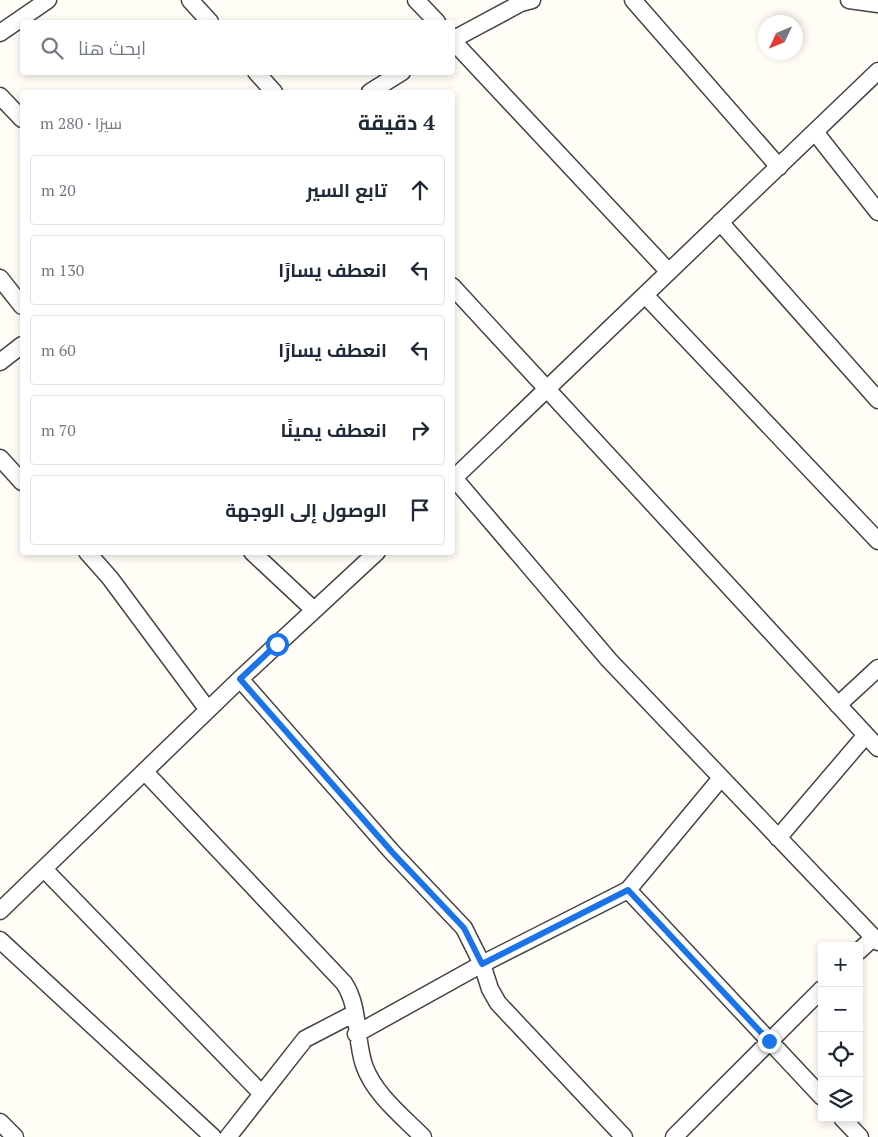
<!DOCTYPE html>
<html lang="ar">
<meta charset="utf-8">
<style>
:root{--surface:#fff;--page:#f6f6f7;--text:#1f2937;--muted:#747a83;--line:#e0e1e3}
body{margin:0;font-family:"PT Serif",Cairo,serif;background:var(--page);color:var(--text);direction:rtl}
.controls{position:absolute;right:15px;bottom:15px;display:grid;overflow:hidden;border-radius:5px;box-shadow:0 2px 8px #0003}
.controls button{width:45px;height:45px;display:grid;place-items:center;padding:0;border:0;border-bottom:1px solid var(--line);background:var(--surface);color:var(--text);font:25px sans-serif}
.compass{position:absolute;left:758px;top:15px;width:45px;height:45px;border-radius:50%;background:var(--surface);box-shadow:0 2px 8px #0003;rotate:226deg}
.stop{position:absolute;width:15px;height:15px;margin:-11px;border:4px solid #1a73e8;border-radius:50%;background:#fff}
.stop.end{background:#1a73e8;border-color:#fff;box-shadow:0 1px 5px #0008}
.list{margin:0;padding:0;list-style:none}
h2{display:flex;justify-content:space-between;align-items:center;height:65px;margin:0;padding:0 20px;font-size:21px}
h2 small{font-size:16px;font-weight:400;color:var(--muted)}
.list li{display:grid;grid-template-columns:32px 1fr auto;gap:15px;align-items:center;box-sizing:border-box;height:70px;margin:0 10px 10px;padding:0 10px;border:1px solid var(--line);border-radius:5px}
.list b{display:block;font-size:19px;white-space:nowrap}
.list em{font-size:16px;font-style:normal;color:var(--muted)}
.icon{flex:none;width:28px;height:28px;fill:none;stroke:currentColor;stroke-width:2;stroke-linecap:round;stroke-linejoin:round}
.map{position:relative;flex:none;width:878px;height:1137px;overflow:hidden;direction:ltr}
.search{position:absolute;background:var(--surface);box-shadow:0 2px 8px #0003;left:20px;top:20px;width:435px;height:55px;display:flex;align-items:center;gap:12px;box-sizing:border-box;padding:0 18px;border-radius:5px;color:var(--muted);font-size:19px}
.panel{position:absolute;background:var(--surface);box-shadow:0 2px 8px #0003;left:20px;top:90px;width:435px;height:465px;border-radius:5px;direction:rtl}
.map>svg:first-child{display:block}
</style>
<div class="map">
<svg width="878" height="1137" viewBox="0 0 878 1137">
<rect width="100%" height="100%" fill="#fffdf5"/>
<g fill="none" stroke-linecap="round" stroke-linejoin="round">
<defs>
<path id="street" d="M190 0 210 22
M416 0 437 22
M633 0 779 167
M849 0 878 4
M0 33 48 0
M452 40 669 272
M452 40 521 3 532 0
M256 72 274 92
M370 92 402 72
M0 96 22 119
M815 132 878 212
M720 222 878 400
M0 278 22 306
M452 286 878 748
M645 295 878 541
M0 362 22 345
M0 458 22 482
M454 478 609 660 878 942
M452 480 878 71
M87 552 110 578 208 710
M252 552 314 610
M240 679 392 852 464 928 482 964 490 989 498 1003 624 1137
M838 705 878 668
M145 772 344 983C360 1007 355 1038 364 1065 374 1094 402 1116 423 1137
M778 838 866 735
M44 869 262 1094
M628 890 822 1097
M0 911 240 679 377 552
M0 940 213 1137
M859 951 874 937
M356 1034 482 964 628 890 721 778
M842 1118 860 1137
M0 1122 15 1137
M228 1137 305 1039 355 1013
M674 1137 822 989"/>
</defs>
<!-- street casing -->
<use href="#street" stroke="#444" stroke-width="19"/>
<!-- street -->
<use href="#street" stroke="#fff" stroke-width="16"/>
</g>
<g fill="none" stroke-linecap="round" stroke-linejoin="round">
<!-- route -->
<path stroke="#1a73e8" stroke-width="6" d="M277 644 240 679 392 852 464 928 482 964 628 890 769 1041"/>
</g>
</svg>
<div class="controls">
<button>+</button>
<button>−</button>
<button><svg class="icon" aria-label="locate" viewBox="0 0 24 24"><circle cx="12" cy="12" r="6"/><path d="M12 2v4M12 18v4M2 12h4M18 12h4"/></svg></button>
<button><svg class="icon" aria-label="layers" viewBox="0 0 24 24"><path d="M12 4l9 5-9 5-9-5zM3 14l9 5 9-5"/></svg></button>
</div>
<svg class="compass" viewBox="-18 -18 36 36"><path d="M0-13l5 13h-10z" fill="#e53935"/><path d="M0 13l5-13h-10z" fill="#747a83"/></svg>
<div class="stop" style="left:277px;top:644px"></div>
<div class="stop end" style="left:769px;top:1041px"></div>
<div class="search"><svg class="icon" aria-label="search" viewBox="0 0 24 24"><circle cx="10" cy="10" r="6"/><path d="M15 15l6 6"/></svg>ابحث هنا</div>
<section class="panel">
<h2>4 دقيقة<small>سيرًا · 280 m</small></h2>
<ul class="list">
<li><svg class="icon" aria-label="ahead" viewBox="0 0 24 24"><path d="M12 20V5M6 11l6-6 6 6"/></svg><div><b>تابع السير</b></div><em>20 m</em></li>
<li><svg class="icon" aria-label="left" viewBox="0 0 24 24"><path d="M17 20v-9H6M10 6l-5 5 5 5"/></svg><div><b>انعطف يسارًا</b></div><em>130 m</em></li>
<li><svg class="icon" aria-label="left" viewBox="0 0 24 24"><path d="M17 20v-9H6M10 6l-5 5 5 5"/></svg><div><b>انعطف يسارًا</b></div><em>60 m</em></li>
<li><svg class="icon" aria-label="right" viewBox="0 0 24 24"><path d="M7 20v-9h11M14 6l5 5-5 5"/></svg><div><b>انعطف يمينًا</b></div><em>70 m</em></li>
<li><svg class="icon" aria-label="arrive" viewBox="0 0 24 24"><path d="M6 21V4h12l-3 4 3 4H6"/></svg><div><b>الوصول إلى الوجهة</b></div></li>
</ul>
</section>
</div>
